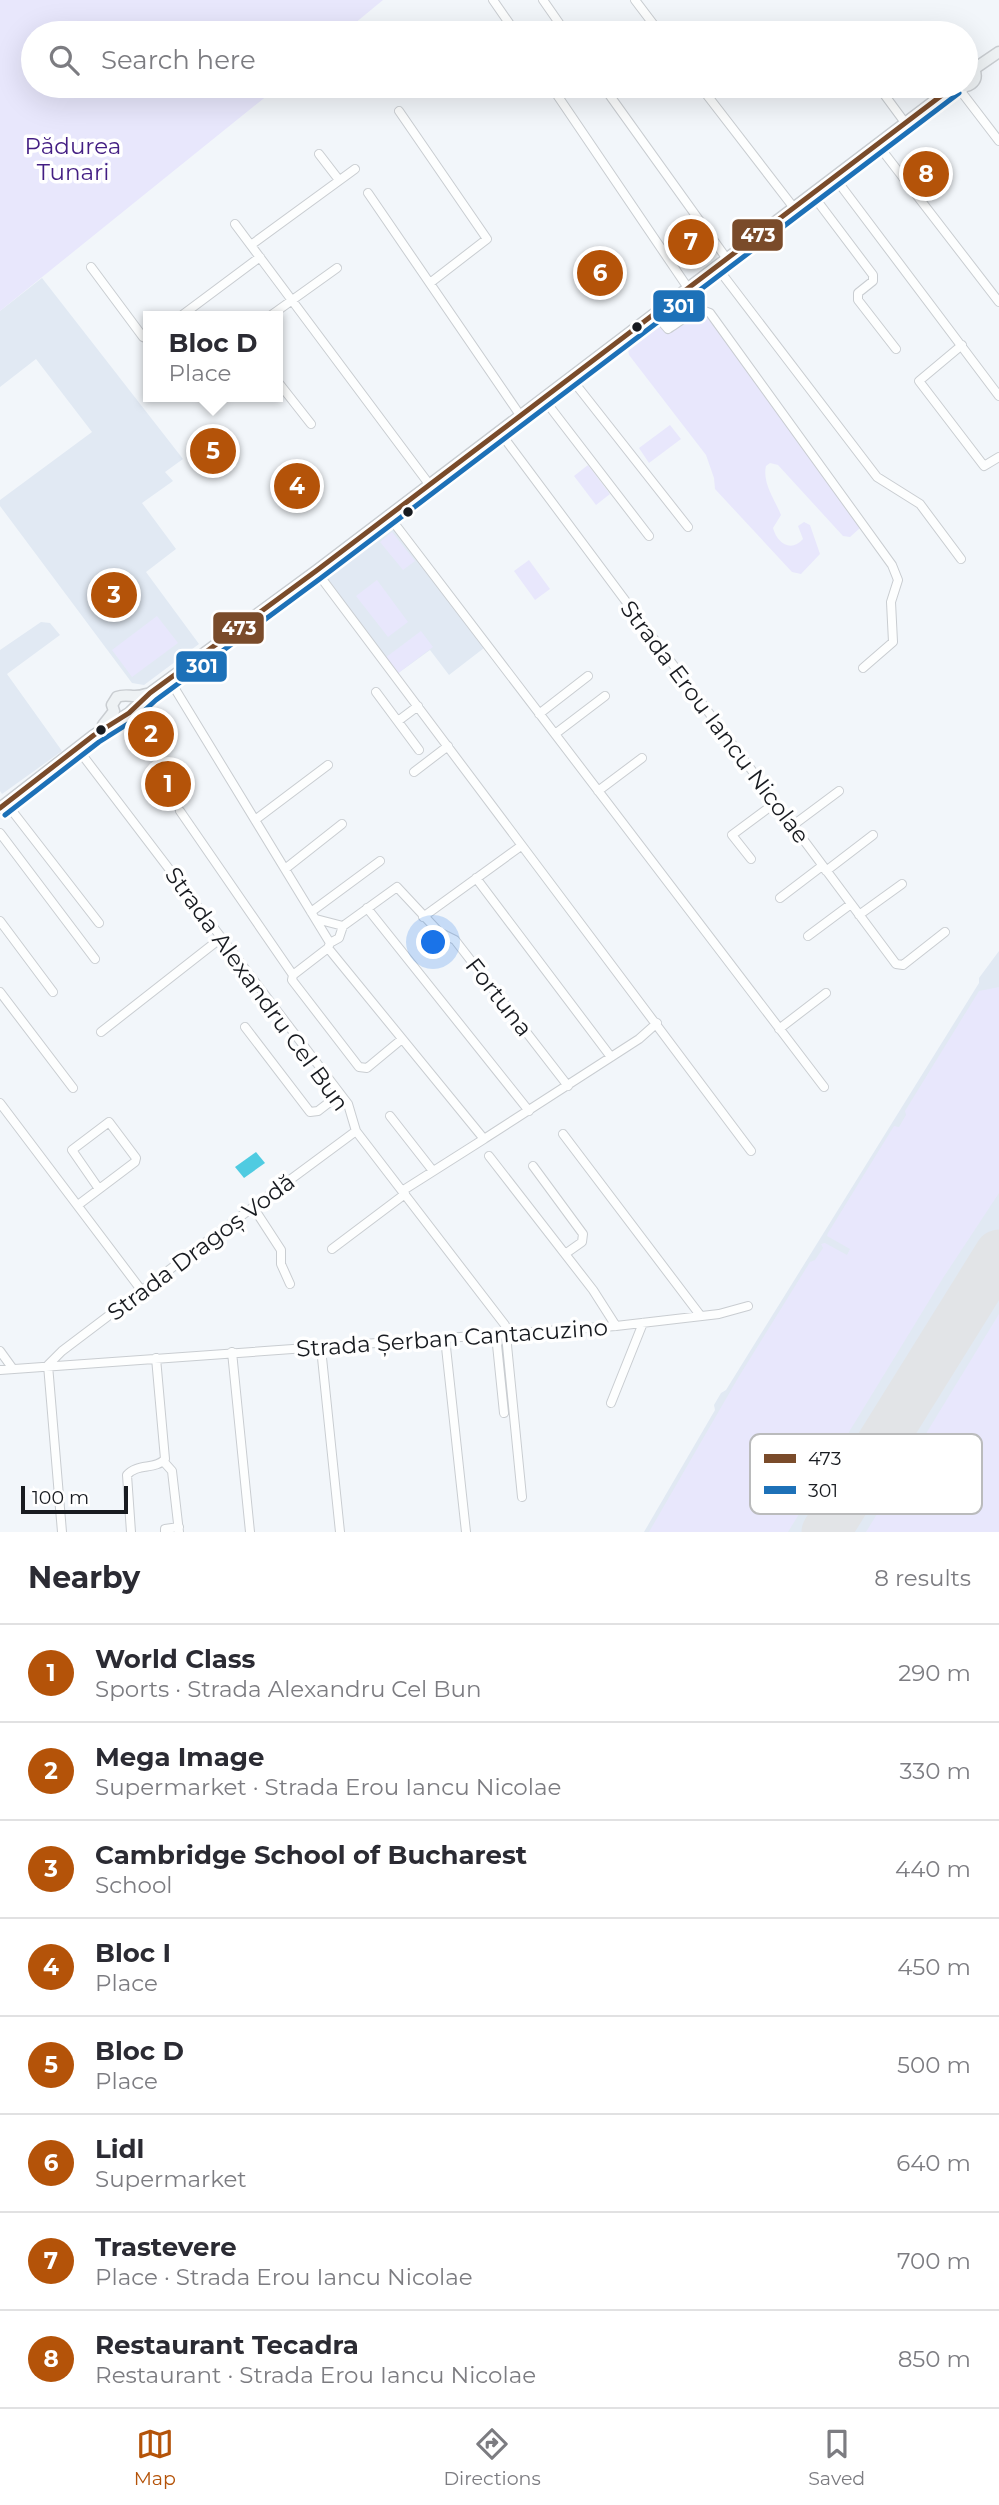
<!DOCTYPE html>
<meta charset="utf-8">
<style>
:root{--surface:#fff;--page:#f2f2f3;--text:#2b2b33;--muted:#7c7c81;--line:#e1e1e2;--accent:#b45309}
body{margin:0;font-family:Montserrat,sans-serif;background:var(--page);color:var(--text)}
.scale{position:absolute;left:21px;bottom:18px;width:107px;box-sizing:border-box;padding-left:7px;border:4px solid #181b20;border-top:0;font-size:19px;line-height:24px;white-space:nowrap;color:#181b20;-webkit-text-stroke:5px #fff;paint-order:stroke}
.you{position:absolute;left:434px;top:943px;width:24px;height:24px;margin:-18px;border:5px solid #fff;border-radius:50%;background:#1a73e8;box-shadow:0 0 0 10px #1a73e833}
.badge{display:grid;place-items:center;width:46px;height:46px;border-radius:50%;background:var(--accent);color:#fff;font-size:23px;font-weight:700}
.pin{position:absolute;translate:-50% -50%;border:4px solid #fff;box-shadow:0 2px 7px #0006}
.popup{position:absolute;left:143px;top:311px;width:140px;height:91px;box-sizing:border-box;display:grid;place-content:center;border-radius:0px;background:var(--surface);filter:drop-shadow(0 2px 5px #0005);font-size:23px;white-space:nowrap;color:var(--muted)}
.popup b{font-size:26px;color:var(--text)}
.popup::after{content:'';position:absolute;left:50%;top:100%;margin-left:-14px;border:14px solid transparent;border-top-color:var(--surface)}
.list{margin:0;padding:0;list-style:none}
h2{display:flex;justify-content:space-between;align-items:center;height:91px;margin:0;padding:0 28px;font-size:30px}
h2 small{font-size:23px;font-weight:400;color:var(--muted)}
.list li{display:grid;grid-template-columns:46px 1fr auto;gap:21px;align-items:center;box-sizing:border-box;height:98px;padding:0 28px;border-top:2px solid var(--line)}
.list b{display:block;font-size:26px;white-space:nowrap}
.list p{margin:0;font-size:23px;white-space:nowrap;color:var(--muted)}
.list em{font-size:23px;font-style:normal;color:var(--muted)}
.icon{flex:none;width:38px;height:38px;fill:none;stroke:currentColor;stroke-width:2;stroke-linecap:round;stroke-linejoin:round}
.map{position:relative;flex:none;width:999px;height:1532px;overflow:hidden}
.search{position:absolute;background:var(--surface);box-shadow:0 7px 28px #0002;left:21px;right:21px;top:21px;height:77px;display:flex;align-items:center;gap:18px;box-sizing:border-box;padding:0 24px;border-radius:38px;color:var(--muted);font-size:26px}
.sheet{height:875px;background:var(--surface)}
nav{display:flex;justify-content:space-around;align-items:center;box-sizing:border-box;height:98px;border-top:2px solid var(--line);background:var(--surface);font-size:19px;color:var(--muted)}
nav a{display:grid;justify-items:center;gap:4px}
nav .on{color:var(--accent)}
.map>svg:first-child{display:block}
</style>
<div class="map">
<svg width="999" height="1532" viewBox="0 0 999 1532">
<rect width="100%" height="100%" fill="#f2f6fa"/>
<!-- built -->
<path fill="#e1e9f3" d="M42 278 183 459 165 472 173 481 142 503 176 549 146 572 199 644 144 685 132 683 0 506V500L92 432 36 359 0 387V311Z
M392 527 484 648 449 675 430 650 397 674 324 578Z
M41 622 50 623 60 635 7 674 62 751 2 794 0 791V650Z
M999 951V1532H644L715 1410 714 1405 721 1393 726 1390 979 983V978Z"/>
<!-- green -->
<path fill="#e8e7fc" d="M0 0H383L343 33H33V86H279L0 311Z
M695 297 858 523 860 528 850 537 843 536 778 465 770 463 766 466C762 483 775 500 781 515L773 528C777 543 791 553 803 539L798 526 804 522 810 525 820 554 801 574 792 572 715 489 714 478 706 455 629 355 627 344Z
M670 425 681 439 649 463 639 448Z
M588 465 610 494 596 505 574 476Z
M392 532 415 561 403 570 380 542Z
M529 560 550 589 535 600 514 571Z
M377 580 408 622 388 637 356 596Z
M157 616 178 643 132 677 112 650Z
M421 631 433 647 397 674 385 658Z
M999 987V1193L943 1278 788 1532H649L738 1378 810 1262 815 1260 823 1248 821 1244 825 1243 847 1255 850 1249 827 1236 828 1233 894 1126 899 1127 906 1115 905 1111 979 991Z
M999 1314V1532H866Z"/>
<!-- water -->
<path fill="#4fcbe1" d="M256 1152 265 1163 244 1178 235 1167Z"/>
<g fill="none" stroke-linecap="round" stroke-linejoin="round">
<!-- runway -->
<path stroke="#e2e4e7" stroke-width="49" d="M826 1532 999 1254"/>
<defs>
<path id="street" d="M493 0 516 33
M543 0 566 33
M635 0 660 33
M551 86 688 288
M603 86 727 259
M700 86 794 208
M878 86 906 124
M962 87 963 94 999 141
M399 111 487 239 430 283
M878 145 999 302
M319 154 339 180
M835 178 999 396
M368 193 520 415
M812 194 873 275V281L858 293V300L896 349
M235 224 429 484
M251 245 355 169
M716 266 877 477 920 504 961 559
M91 267 143 337 148 339
M654 313 668 329C680 322 696 306 710 313L892 565 898 580 891 602 893 642 863 668
M181 316 260 257
M270 316 337 268
M962 345 919 381 984 466 999 457
M570 377 688 527
M278 382 311 424
M543 398 649 536
M499 431 896 964 903 965 945 932
M388 515 824 1087
M316 571 751 1151
M169 679 330 943
M376 692 419 750
M539 714 588 676
M398 721 418 706
M555 734 605 696
M77 748 348 1104 356 1131 505 1325 522 1497
M414 772 448 746
M598 791 642 758
M6 803 99 923
M180 811 293 975
M255 820 328 765
M792 826 839 791
M0 833 95 959
M751 859 732 835 775 803
M285 869 342 824
M826 871 873 835
M476 878 611 1057
M780 898 822 866
M367 908 529 1111
M311 912 380 861
M859 915 902 884
M423 917 521 846
M316 919 343 926
M0 921 53 992
M808 936 851 904
M328 948 484 1139 639 1039 657 1023
M0 992 73 1088
M245 1027 310 1112 318 1111 340 1094
M779 1029 826 993
M101 1032 221 938
M402 1039 367 1068 359 1067 292 980 293 975 328 948 330 943 339 938 343 926 397 887 439 932 455 940 568 1086
M0 1103 142 1291
M390 1116 433 1171
M563 1134 700 1315
M489 1156 593 1290 616 1326
M533 1166 583 1234 582 1242 565 1254
M402 1191 484 1139
M78 1205 135 1162 136 1158 109 1122 72 1150 99 1189
M253 1207 281 1250V1264L290 1284
M332 1249 405 1194
M496 1335 504 1413
M445 1338 466 1532
M321 1348 340 1532
M0 1351 13 1369
M232 1352 250 1532
M0 1370 616 1326 719 1314 748 1306
M611 1403 643 1323
M164 1462 172 1471 179 1532
M62 1532 48 1365 62 1351 206 1242 356 1131
M131 1532 127 1475C137 1463 156 1470 165 1459L156 1358
M165 1532V1529L179 1527"/>
<path id="secondary" d="M974 69 999 52
M959 86C971 88 979 80 974 69
M103 725 114 711 112 705 117 697C127 693 135 699 146 694
M0 808 94 735 129 713 150 693 316 571 954 86"/>
</defs>
<!-- street casing -->
<use href="#street" stroke="#c9cdd1" stroke-width="10"/>
<!-- secondary casing -->
<use href="#secondary" stroke="#c9cdd1" stroke-width="13"/>
<!-- street -->
<use href="#street" stroke="#fdfefe" stroke-width="8"/>
<!-- secondary -->
<use href="#secondary" stroke="#eef2f4" stroke-width="10"/>
<defs>
<path id="bus-1" d="M0 808 94 735 129 713 150 693 316 571 954 86"/>
<path id="bus-2" d="M5 815 99 742 134 720 156 700 321 578 959 93"/>
</defs>
<!-- bus-1 casing -->
<use href="#bus-1" stroke="#fff" stroke-width="10"/>
<!-- bus-2 casing -->
<use href="#bus-2" stroke="#fff" stroke-width="10"/>
<!-- bus-1 -->
<use href="#bus-1" stroke="#7a4b2a" stroke-width="5"/>
<!-- bus-2 -->
<use href="#bus-2" stroke="#1d71b8" stroke-width="5"/>
</g>
<!-- markers -->
<g fill="#181b20" stroke="#fff" stroke-width="2.5">
<circle cx="637" cy="327" r="6"/>
<circle cx="408" cy="512" r="6"/>
<circle cx="101" cy="730" r="6"/>
</g>
<g text-anchor="middle" dominant-baseline="central" stroke-width="7" stroke-linejoin="round" paint-order="stroke">
<!-- park labels -->
<g font-size="23" fill="#431e83" stroke="#fff">
<text x="73" y="146">Pădurea<tspan x="73" dy="26">Tunari</tspan></text>
</g>
<!-- street labels -->
<g font-size="23" fill="#181b20" stroke="#fff">
<text transform="translate(715 722) rotate(53)">Strada Erou Iancu Nicolae</text>
<text transform="translate(257 989) rotate(54)">Strada Alexandru Cel Bun</text>
<text transform="translate(499 997) rotate(52)">Fortuna</text>
<text transform="translate(201 1247) rotate(-37)">Strada Dragoș Vodă</text>
<text transform="translate(452 1338) rotate(-4)">Strada Șerban Cantacuzino</text>
</g>
</g>
<!-- legend -->
<rect x="750" y="1434" width="232" height="80" rx="10" fill="#fff" stroke="#babbbc" stroke-width="2"/>
<rect x="764" y="1454" width="32" height="9" fill="#7a4b2a"/>
<rect x="764" y="1486" width="32" height="8" fill="#1d71b8"/>
<g font-size="19" fill="#181b20">
<text x="808" y="1465">473</text>
<text x="808" y="1497">301</text>
</g>
<g stroke="#fff" stroke-width="2.5">
<rect x="731" y="218" width="53" height="34" rx="7" fill="#7a4b2a"/>
<rect x="652" y="289" width="54" height="34" rx="7" fill="#1d71b8"/>
<rect x="212" y="611" width="53" height="34" rx="7" fill="#7a4b2a"/>
<rect x="175" y="650" width="53" height="33" rx="7" fill="#1d71b8"/>
</g>
<g font-size="19" text-anchor="middle" font-weight="bold" fill="#fff">
<text x="758" y="242">473</text>
<text x="679" y="313">301</text>
<text x="239" y="635">473</text>
<text x="202" y="673">301</text>
</g>
</svg>
<div class="scale">100 m</div>
<div class="you"></div>
<div class="pin badge" style="left:168px;top:784px">1</div>
<div class="pin badge" style="left:151px;top:734px">2</div>
<div class="pin badge" style="left:114px;top:595px">3</div>
<div class="pin badge" style="left:297px;top:486px">4</div>
<div class="pin badge" style="left:213px;top:451px">5</div>
<div class="popup"><b>Bloc D</b>Place</div>
<div class="pin badge" style="left:600px;top:273px">6</div>
<div class="pin badge" style="left:691px;top:242px">7</div>
<div class="pin badge" style="left:926px;top:174px">8</div>
<div class="search"><svg class="icon" aria-label="search" viewBox="0 0 24 24"><circle cx="10" cy="10" r="6"/><path d="M15 15l6 6"/></svg>Search here</div>
</div>
<section class="sheet">
<h2>Nearby<small>8 results</small></h2>
<ul class="list">
<li><span class="badge">1</span><div><b>World Class</b><p>Sports · Strada Alexandru Cel Bun</p></div><em>290 m</em></li>
<li><span class="badge">2</span><div><b>Mega Image</b><p>Supermarket · Strada Erou Iancu Nicolae</p></div><em>330 m</em></li>
<li><span class="badge">3</span><div><b>Cambridge School of Bucharest</b><p>School</p></div><em>440 m</em></li>
<li><span class="badge">4</span><div><b>Bloc I</b><p>Place</p></div><em>450 m</em></li>
<li><span class="badge">5</span><div><b>Bloc D</b><p>Place</p></div><em>500 m</em></li>
<li><span class="badge">6</span><div><b>Lidl</b><p>Supermarket</p></div><em>640 m</em></li>
<li><span class="badge">7</span><div><b>Trastevere</b><p>Place · Strada Erou Iancu Nicolae</p></div><em>700 m</em></li>
<li><span class="badge">8</span><div><b>Restaurant Tecadra</b><p>Restaurant · Strada Erou Iancu Nicolae</p></div><em>850 m</em></li>
</ul>
</section>
<nav>
<a class="on"><svg class="icon" aria-label="map" viewBox="0 0 24 24"><path d="M3 6l6-2 6 2 6-2v14l-6 2-6-2-6 2zM9 4v14M15 6v14"/></svg>Map</a>
<a><svg class="icon" aria-label="directions" viewBox="0 0 24 24"><path d="M12 3l9 9-9 9-9-9zM9 14v-3h6M13 9l2 2-2 2"/></svg>Directions</a>
<a><svg class="icon" aria-label="saved" viewBox="0 0 24 24"><path d="M7 4h10v16l-5-4-5 4z"/></svg>Saved</a>
</nav>
